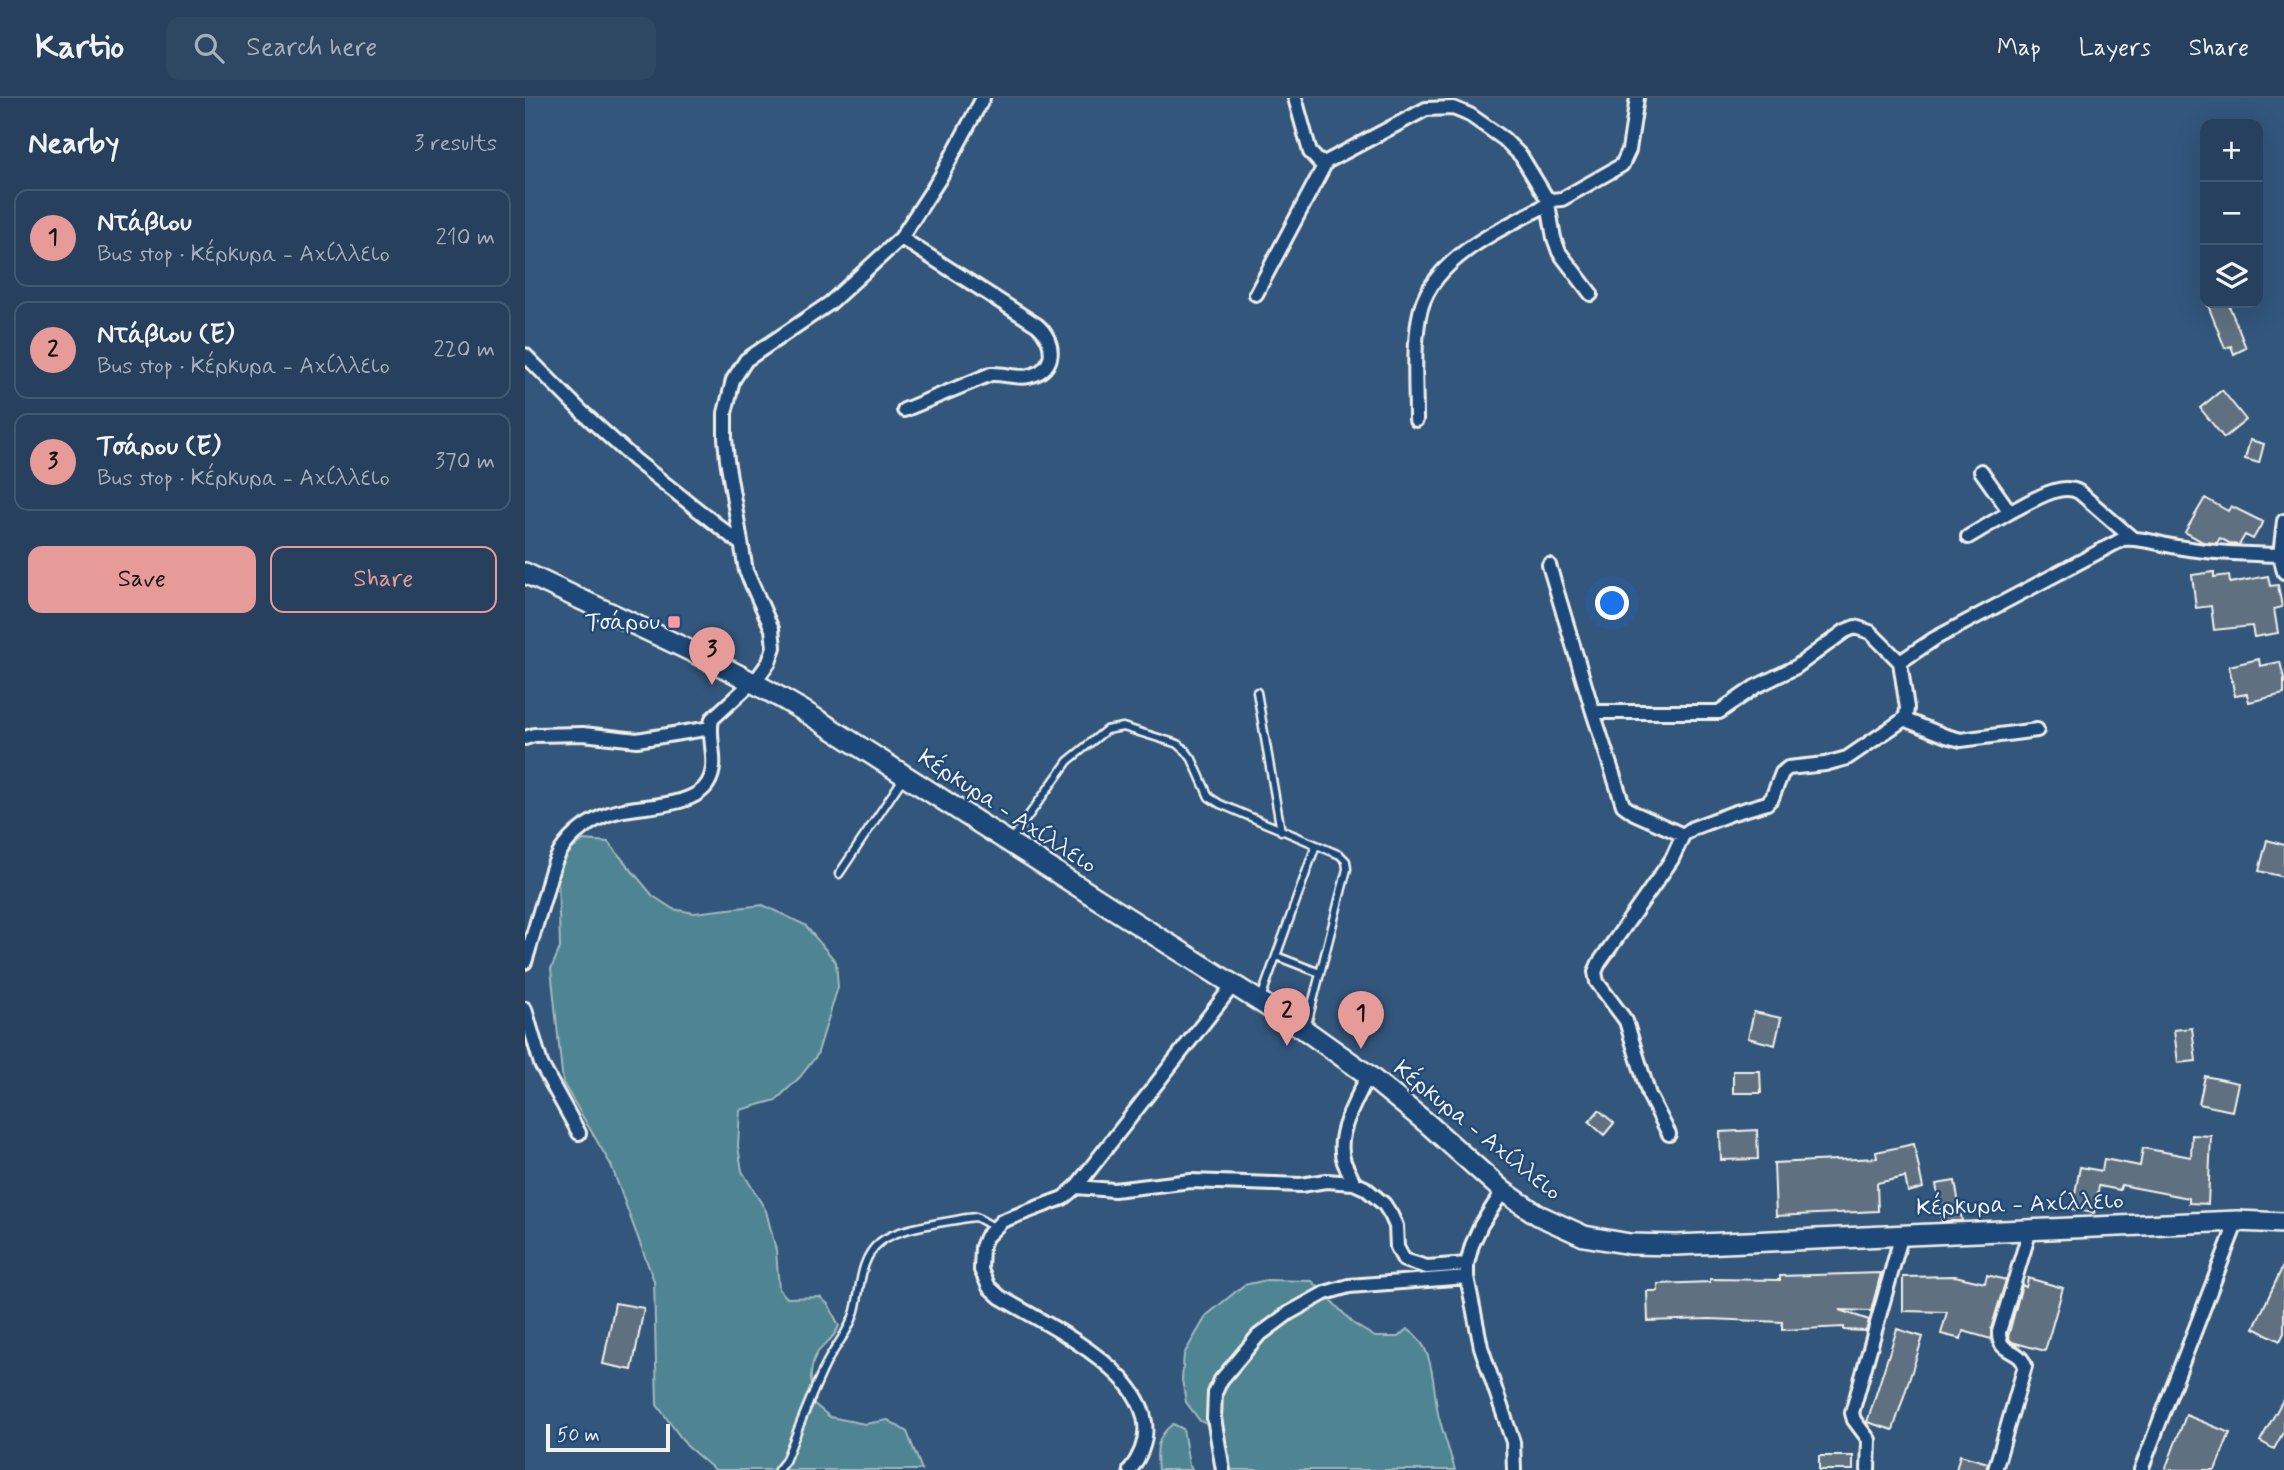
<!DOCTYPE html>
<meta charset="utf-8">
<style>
:root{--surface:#26405d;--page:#2e4763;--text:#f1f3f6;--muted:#a4afbc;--line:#425972;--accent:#e69b98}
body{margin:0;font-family:Mynerve,sans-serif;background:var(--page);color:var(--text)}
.controls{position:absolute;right:21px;top:21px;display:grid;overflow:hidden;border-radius:14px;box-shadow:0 7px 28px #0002}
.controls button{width:63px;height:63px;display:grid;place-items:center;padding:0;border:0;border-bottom:2px solid var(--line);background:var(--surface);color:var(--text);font:35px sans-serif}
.scale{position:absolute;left:21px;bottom:18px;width:124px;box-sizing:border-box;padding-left:7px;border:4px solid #f4f1e8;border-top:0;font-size:19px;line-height:24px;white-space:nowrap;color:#f4f1e8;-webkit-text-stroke:5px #1f4a7a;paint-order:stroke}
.you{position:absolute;left:1088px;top:506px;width:24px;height:24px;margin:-18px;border:5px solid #fff;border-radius:50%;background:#1a73e8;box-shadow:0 0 0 10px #1a73e833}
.badge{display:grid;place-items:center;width:46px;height:46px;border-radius:50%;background:var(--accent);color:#111;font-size:23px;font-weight:700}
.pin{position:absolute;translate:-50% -58px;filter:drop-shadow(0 2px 4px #0008)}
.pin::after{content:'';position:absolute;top:37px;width:24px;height:21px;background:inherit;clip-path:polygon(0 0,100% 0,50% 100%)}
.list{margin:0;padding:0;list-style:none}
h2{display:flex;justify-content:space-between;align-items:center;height:91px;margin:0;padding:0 28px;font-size:30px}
h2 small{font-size:23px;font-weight:400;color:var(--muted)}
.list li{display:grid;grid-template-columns:46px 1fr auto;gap:21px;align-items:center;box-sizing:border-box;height:98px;margin:0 14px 14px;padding:0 14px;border:2px solid var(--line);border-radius:14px}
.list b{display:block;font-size:26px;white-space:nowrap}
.list p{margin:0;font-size:23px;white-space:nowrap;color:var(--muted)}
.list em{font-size:23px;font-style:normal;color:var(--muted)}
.actions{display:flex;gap:14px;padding:21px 28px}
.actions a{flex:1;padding:16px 0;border:2px solid var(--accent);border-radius:14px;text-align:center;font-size:24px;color:var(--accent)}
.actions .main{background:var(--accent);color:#111}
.icon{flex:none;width:38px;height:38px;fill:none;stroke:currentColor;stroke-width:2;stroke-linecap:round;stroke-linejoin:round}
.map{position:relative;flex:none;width:1759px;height:1372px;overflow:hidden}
header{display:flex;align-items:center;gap:42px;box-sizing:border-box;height:98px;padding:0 35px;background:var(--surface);border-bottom:2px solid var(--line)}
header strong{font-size:33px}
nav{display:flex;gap:38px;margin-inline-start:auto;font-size:24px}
.search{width:490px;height:63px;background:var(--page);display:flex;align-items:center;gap:18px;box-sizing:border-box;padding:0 24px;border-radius:14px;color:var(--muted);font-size:26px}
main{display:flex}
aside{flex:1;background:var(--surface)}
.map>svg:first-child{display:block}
</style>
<header>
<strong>Kartio</strong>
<div class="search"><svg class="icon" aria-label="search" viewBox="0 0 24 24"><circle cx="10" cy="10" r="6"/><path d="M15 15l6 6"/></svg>Search here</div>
<nav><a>Map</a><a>Layers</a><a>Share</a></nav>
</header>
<main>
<aside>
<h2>Nearby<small>3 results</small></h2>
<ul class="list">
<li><span class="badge">1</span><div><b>Ντάβιου</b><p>Bus stop · Κέρκυρα - Αχίλλειο</p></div><em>210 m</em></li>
<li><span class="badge">2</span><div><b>Ντάβιου (E)</b><p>Bus stop · Κέρκυρα - Αχίλλειο</p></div><em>220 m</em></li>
<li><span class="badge">3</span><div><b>Τσάρου (E)</b><p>Bus stop · Κέρκυρα - Αχίλλειο</p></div><em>370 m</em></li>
</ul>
<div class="actions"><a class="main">Save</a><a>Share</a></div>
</aside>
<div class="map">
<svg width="1759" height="1372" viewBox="0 0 1759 1372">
<rect width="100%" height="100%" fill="#32567c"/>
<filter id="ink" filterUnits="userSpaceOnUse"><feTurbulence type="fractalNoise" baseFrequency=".0143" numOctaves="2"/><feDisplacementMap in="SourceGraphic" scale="14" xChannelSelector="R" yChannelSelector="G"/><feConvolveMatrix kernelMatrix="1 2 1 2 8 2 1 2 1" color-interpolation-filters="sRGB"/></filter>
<g filter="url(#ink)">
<!-- green -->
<path fill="#4f8492" stroke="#a2babd" stroke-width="2" d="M59 742 83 744 128 798 148 811 169 815 238 807 280 827 311 864 313 889 292 957 275 979 251 1002 215 1012 213 1048 217 1073 241 1113 251 1152 254 1191 262 1200 295 1199 304 1207 314 1228C308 1242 301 1244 293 1254 283 1268 286 1289 287 1304L305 1319 340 1326 363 1322 382 1334 397 1372H190L162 1348 132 1307 129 1183 86 1067 38 985 26 871 35 850 33 778 40 756Z
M742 1182 787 1183 829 1226 850 1239H873L882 1231C911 1247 907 1291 914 1320 919 1337 925 1355 930 1372H705V1358L693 1338 686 1328 675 1323 661 1304 657 1282 659 1256 682 1217 719 1187Z
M648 1326 658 1331 664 1367 668 1372H633C631 1353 631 1338 648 1326Z"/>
<!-- building -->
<path fill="#5f7180" stroke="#f4f1e8" stroke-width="2" d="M1682 205H1703L1721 250 1709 256 1706 248 1700 250Z
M1697 292 1721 322 1699 340 1675 310Z
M1725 342 1739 346 1734 365 1720 361Z
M1680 400 1703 413 1706 408 1738 424 1728 441 1720 437 1714 447 1706 446 1695 440 1692 445 1678 444 1660 434Z
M1689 474V479L1704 477 1705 485 1743 478 1745 488 1753 487 1757 509 1749 511 1753 535 1729 539 1727 528 1689 532 1686 508 1671 510 1667 477Z
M1734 561 1735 568 1755 564 1759 580V596L1724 604 1722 596 1710 598 1704 568Z
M1742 742 1759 747V779L1734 773Z
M1229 914 1256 920 1250 947 1223 940Z
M1667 930 1671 963 1653 965 1649 932Z
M1208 973H1235L1236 995H1208Z
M1680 978 1713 985 1707 1013 1674 1006Z
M1074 1012 1089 1025 1079 1037 1064 1024Z
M1232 1032 1233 1061 1196 1062 1195 1034Z
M1667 1037 1686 1038 1683 1106 1664 1105V1100L1596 1087 1595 1092 1574 1088 1569 1115 1547 1111 1555 1069 1577 1073 1579 1061 1615 1068 1618 1050 1666 1059Z
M1389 1046 1398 1090 1383 1094 1380 1079 1352 1085 1353 1113 1251 1118 1249 1065 1352 1060 1351 1054Z
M1430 1083 1437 1123H1417L1411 1086Z
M1759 1166V1235L1755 1243 1729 1230Z
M1356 1175 1346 1213 1314 1212 1344 1222 1341 1233 1319 1232V1229L1257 1232V1224L1184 1221 1123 1223 1122 1193H1133V1186L1185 1184V1181L1255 1182V1178Z
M1462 1177 1481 1182 1466 1231V1241L1438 1233 1436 1241 1416 1236 1422 1214 1378 1213V1179L1430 1178 1460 1185Z
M1503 1180 1538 1190 1520 1253 1487 1244 1483 1239 1497 1187 1501 1189Z
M90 1205 119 1210 107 1272 78 1266Z
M1372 1231 1398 1239 1368 1332 1342 1324Z
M1759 1300V1333L1749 1351 1735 1343Z
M1661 1317 1705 1335 1690 1372H1640Z
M1435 1357 1463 1365 1461 1372H1431Z
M1294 1358H1328V1372H1294Z"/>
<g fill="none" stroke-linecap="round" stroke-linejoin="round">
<defs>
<path id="service" d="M732 594 756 733
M486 742 543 663 581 632 598 629 653 646 661 653 667 661 684 699 695 706 815 757 821 763 822 771 781 930
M314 776 379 679
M751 858 795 875
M736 900 791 747
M253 1372 260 1363C274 1330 286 1296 302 1264 311 1247 325 1232 330 1213 336 1190 334 1161 355 1144 374 1129 417 1125 442 1120L451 1119 469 1129"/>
<path id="minor" d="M770 0 785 54 794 64H801L901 11 928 10 945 17 979 41 996 58 1021 99 1026 102 1037 101 1097 67 1104 52 1112 0
M1022 100 1029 140 1034 154 1066 196
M376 140 512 227C531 243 532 272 504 278 492 281 478 275 466 276L379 312
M731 196 801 64
M0 257 58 315 110 362 216 446
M891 322C891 289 888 252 894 219 904 160 976 132 1023 106
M1456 373 1485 414C1504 405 1535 383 1554 394L1607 440
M1759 423 1755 457 1759 474
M1443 439 1485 414
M1024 467 1068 614
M1378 621 1421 638 1436 642 1512 632
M0 640 9 637 58 636 112 642 186 630
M1158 737 1109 715 1098 707 1068 614H1194L1230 589 1271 569 1320 533 1330 529 1345 534 1375 564
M0 864C7 842 13 819 20 797 25 779 28 762 40 747 52 731 73 718 94 713 120 707 169 709 183 685 195 665 182 642 187 621L234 578 244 564 249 549 247 531 221 473 202 362 200 340V315L208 282 221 262 305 205 376 140 415 80 458 0
M0 911 16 966 54 1035
M1144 1036 1124 997 1101 923 1072 884 1070 874 1074 865 1147 761 1158 737 1168 730 1208 715 1242 705 1247 700 1257 675 1263 670 1300 666 1322 660 1375 624 1381 618 1382 610 1375 564 1409 541 1598 441C1616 439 1634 446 1652 449 1686 455 1720 456 1755 457L1759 452
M829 1085C826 1078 822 1071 819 1064 809 1036 832 1002 843 977
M551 1089 589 1092 666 1083 776 1087 801 1083 829 1085 840 1090 859 1106 866 1117 871 1128 872 1149 879 1162 902 1169 942 1166
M978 1093 956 1127 947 1147 942 1166V1179L956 1249 988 1344 989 1372
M605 1372C666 1292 530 1232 475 1199L464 1189 456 1172 457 1149 461 1139 477 1123 538 1100 551 1089 709 886
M698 1372 689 1320 690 1295 696 1282 733 1238 764 1215 800 1195 824 1188 942 1179
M1343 1372 1344 1342 1329 1322 1327 1315 1377 1136
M1470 1372 1500 1268C1494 1249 1473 1257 1474 1234L1505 1132
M1616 1372 1712 1123"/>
<path id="primary" d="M0 475C95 521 192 561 282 615L601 819 780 932 843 977 903 1026 978 1093 1013 1117 1059 1138 1105 1146 1151 1147 1712 1123 1759 1125"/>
</defs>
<!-- service casing -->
<use href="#service" stroke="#f4f1e8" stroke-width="11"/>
<!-- minor casing -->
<use href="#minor" stroke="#f4f1e8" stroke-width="18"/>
<!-- primary casing -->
<use href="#primary" stroke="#f4f1e8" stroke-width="24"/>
<!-- service -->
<use href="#service" stroke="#1f4a7a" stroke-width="6"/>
<!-- minor -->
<use href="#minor" stroke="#1f4a7a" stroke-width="12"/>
<!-- primary -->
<use href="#primary" stroke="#1f4a7a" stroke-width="19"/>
</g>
</g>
<!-- markers -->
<rect fill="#ff9aa2" stroke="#1f4a7a" stroke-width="2.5" x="142" y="517" width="14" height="14" rx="3.5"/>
<g text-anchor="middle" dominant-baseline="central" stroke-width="5" stroke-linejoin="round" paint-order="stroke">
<!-- poi labels -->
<g font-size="24" fill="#f4f1e8" stroke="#1f4a7a" text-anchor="end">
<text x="135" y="524">Τσάρου</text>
</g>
<!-- street labels -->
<g font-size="24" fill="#f4f1e8" stroke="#1f4a7a">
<text transform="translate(482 714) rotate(33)">Κέρκυρα - Αχίλλειο</text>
<text transform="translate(952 1033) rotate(39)">Κέρκυρα - Αχίλλειο</text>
<text transform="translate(1495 1107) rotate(-2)">Κέρκυρα - Αχίλλειο</text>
</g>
</g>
</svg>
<div class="controls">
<button>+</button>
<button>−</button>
<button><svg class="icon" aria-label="layers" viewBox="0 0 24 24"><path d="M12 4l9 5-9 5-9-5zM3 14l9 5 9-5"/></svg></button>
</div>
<div class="scale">50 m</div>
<div class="you"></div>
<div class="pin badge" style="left:836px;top:951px">1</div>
<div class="pin badge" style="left:762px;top:948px">2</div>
<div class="pin badge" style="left:187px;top:587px">3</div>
</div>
</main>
